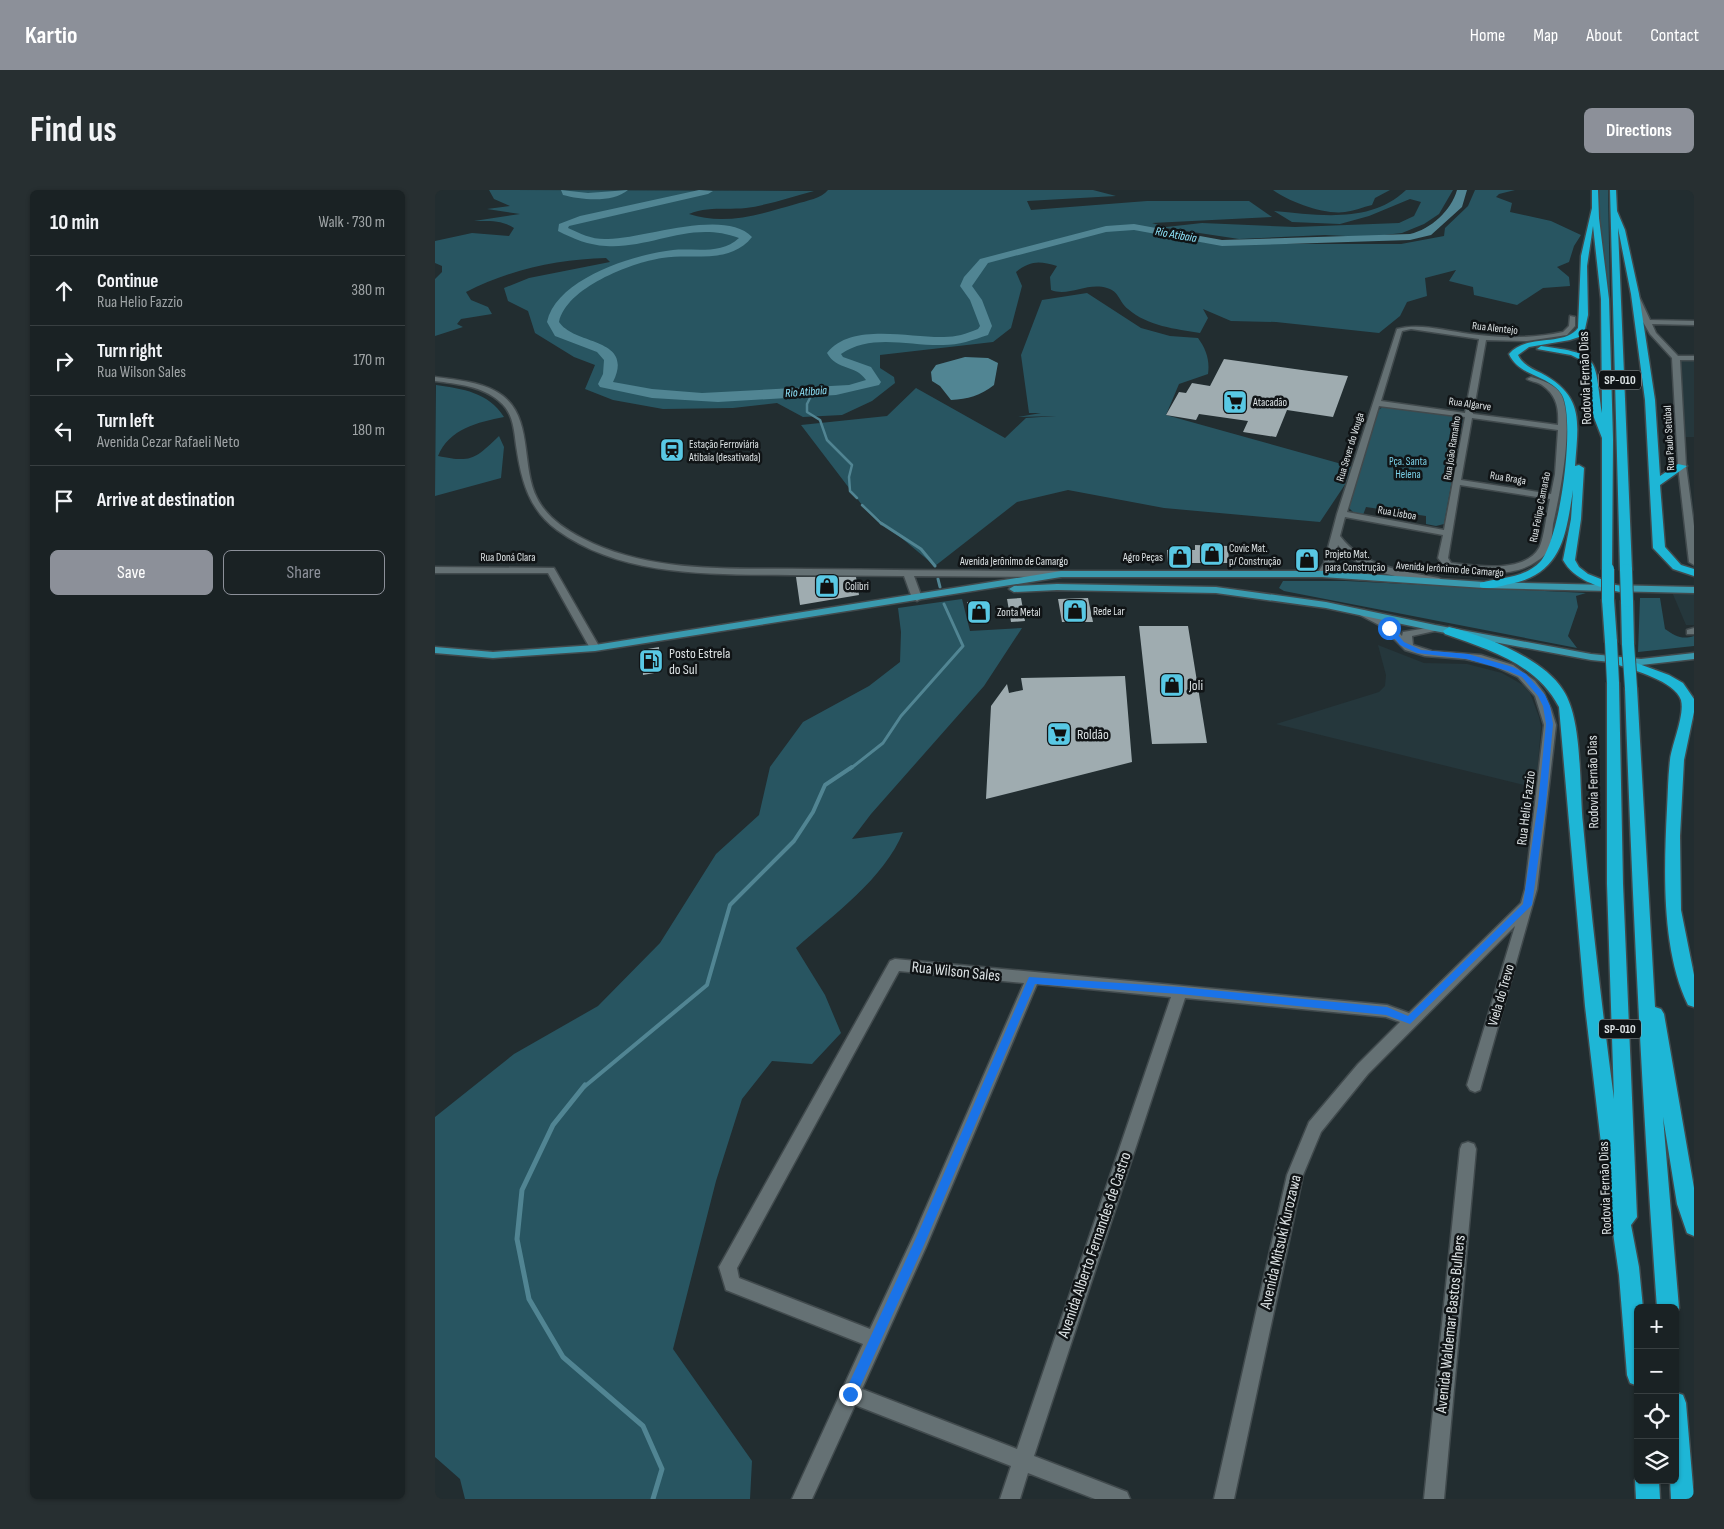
<!DOCTYPE html>
<meta charset="utf-8">
<style>
:root{--surface:#1a2224;--page:#272f31;--text:#f1f3f6;--muted:#9fa4a6;--line:#383f41;--accent:#8c9099}
body{margin:0;font-family:"Sofia Sans Condensed",sans-serif;background:var(--page);color:var(--text)}
.controls{position:absolute;right:15px;bottom:15px;display:grid;overflow:hidden;border-radius:8px;box-shadow:0 1px 4px #0004}
.controls button{width:45px;height:45px;display:grid;place-items:center;padding:0;border:0;border-bottom:1px solid var(--line);background:var(--surface);color:var(--text);font:25px sans-serif}
.stop{position:absolute;width:15px;height:15px;margin:-11px;border:4px solid #1a73e8;border-radius:50%;background:#fff}
.stop.end{background:#1a73e8;border-color:#fff;box-shadow:0 1px 5px #0008}
.list{margin:0;padding:0;list-style:none}
h2{display:flex;justify-content:space-between;align-items:center;height:65px;margin:0;padding:0 20px;font-size:21px}
h2 small{font-size:16px;font-weight:400;color:var(--muted)}
.list li{display:grid;grid-template-columns:32px 1fr auto;gap:15px;align-items:center;box-sizing:border-box;height:70px;padding:0 20px;border-top:1px solid var(--line)}
.list b{display:block;font-size:19px;white-space:nowrap}
.list p{margin:0;font-size:16px;white-space:nowrap;color:var(--muted)}
.list em{font-size:16px;font-style:normal;color:var(--muted)}
.actions{display:flex;gap:10px;padding:15px 20px}
.actions a{flex:1;padding:11px 0;border:1px solid var(--accent);border-radius:8px;text-align:center;font-size:18px;color:var(--accent)}
.actions .main{background:var(--accent);color:#fff}
.icon{flex:none;width:28px;height:28px;fill:none;stroke:currentColor;stroke-width:2;stroke-linecap:round;stroke-linejoin:round}
.map{position:relative;flex:none;width:1259px;height:1309px;overflow:hidden;border-radius:8px}
header{display:flex;align-items:center;gap:30px;box-sizing:border-box;height:70px;padding:0 25px;background:var(--accent);color:#fff}
header strong{font-size:24px}
nav{display:flex;gap:28px;margin-inline-start:auto;font-size:18px}
.intro{display:flex;align-items:center;justify-content:space-between;box-sizing:border-box;height:120px;padding:0 30px}
h1{margin:0;font-size:35px}
.button{padding:12px 22px;border-radius:8px;background:var(--accent);color:#fff;font-size:18px;font-weight:700}
main{display:flex;gap:30px;padding:0 30px}
aside{flex:1;background:var(--surface);border-radius:8px;box-shadow:0 1px 4px #0004}
.map>svg:first-child{display:block}
</style>
<header>
<strong>Kartio</strong>
<nav><a>Home</a><a>Map</a><a>About</a><a>Contact</a></nav>
</header>
<div class="intro"><h1>Find us</h1><a class="button">Directions</a></div>
<main>
<aside>
<h2>10 min<small>Walk · 730 m</small></h2>
<ul class="list">
<li><svg class="icon" aria-label="ahead" viewBox="0 0 24 24"><path d="M12 20V5M6 11l6-6 6 6"/></svg><div><b>Continue</b><p>Rua Helio Fazzio</p></div><em>380 m</em></li>
<li><svg class="icon" aria-label="right" viewBox="0 0 24 24"><path d="M7 20v-9h11M14 6l5 5-5 5"/></svg><div><b>Turn right</b><p>Rua Wilson Sales</p></div><em>170 m</em></li>
<li><svg class="icon" aria-label="left" viewBox="0 0 24 24"><path d="M17 20v-9H6M10 6l-5 5 5 5"/></svg><div><b>Turn left</b><p>Avenida Cezar Rafaeli Neto</p></div><em>180 m</em></li>
<li><svg class="icon" aria-label="arrive" viewBox="0 0 24 24"><path d="M6 21V4h12l-3 4 3 4H6"/></svg><div><b>Arrive at destination</b></div></li>
</ul>
<div class="actions"><a class="main">Save</a><a>Share</a></div>
</aside>
<div class="map">
<svg width="1259" height="1309" viewBox="0 0 1259 1309">
<rect width="100%" height="100%" fill="#222d30"/>
<!-- built -->
<path fill="#25373c" d="M1241 168H1259V247H1245Z
M1237 402 1259 403V435H1251Z
M943 455 989 473 1032 474 1067 483 1088 495 1095 503 1104 527 1106 537 1101 598 841 534 944 502 950 496 951 485Z"/>
<!-- green -->
<path fill="#285561" d="M54 0 379 1C357 7 333 15 311 18 291 20 272 16 254 24 290 36 326 24 361 14 371 11 387 8 393 0H658L681 6 592 11 596 20 712 11H814L837 27 717 33 731 37 767 33 860 37 964 33 979 26 986 12 975 9 934 26 905 34 857 32 839 21C883 25 936 34 971 0H1018L1004 24 989 34 967 43 932 47 890 45 804 49 731 38 735 45 773 53 835 54H966L1009 46 1010 38 1033 16 1040 0H1080L1064 4 1061 7 1077 13 1075 22 1116 31 1146 45 1139 56 1134 72 1122 77 1134 87 1135 96 1108 98 1082 115 1039 105 1038 97 1014 91 1021 80 990 88 992 106 972 112 965 126 944 143 841 132 796 131 768 119 773 128 765 143C741 139 712 136 693 119 684 112 684 101 672 98 652 92 634 107 616 100L615 87 622 76C605 71 596 70 581 82L587 96 576 138 558 152 445 165V178L459 187 460 193 437 211 407 225 368 227 342 213 298 218 228 219 178 210 150 199 160 175 139 167 100 143 93 121 73 111 69 98 94 88 175 72 171 68C124 69 73 80 31 102L36 110 53 117 57 124 26 129 22 134 28 137 0 146V89L7 82V76L0 73V51L37 43 74 46 79 38C67 30 54 31 39 31L85 24 52 19 75 16 59 9Z
M838 0H955L940 8 937 15C928 17 919 21 910 22 890 25 854 12 838 0Z
M1164 0H1173L1175 110 1173 109 1164 44Z
M652 103 706 138 735 146 763 148C771 159 775 170 773 184L744 194 731 225 921 278 885 332 729 318 633 300 582 312 500 376 427 315 366 235 452 226 481 198 570 248 591 228 621 226 583 227 606 223H594L586 165 607 110Z
M1 195C28 199 53 202 69 227 43 232 14 239 3 266 37 273 40 269 64 246L69 257 66 288 0 306Z
M949 216 1024 226 1028 229 1009 334 1001 336 991 334V326L931 317 928 325 918 322 913 317 942 221Z
M848 391H911L1151 403 1141 406 1143 417 1133 446 1142 458 849 401 844 398Z
M1205 408H1225L1230 439C1240 446 1247 450 1259 446V456L1203 462Z
M527 409 535 441 587 438 549 496 436 624 417 649 468 642C449 689 398 725 361 758L390 805 406 843 377 874 337 871 307 909 281 991 238 1159 317 1271 315 1309H30L25 1289 0 1267V927L79 864 163 816 225 753 281 664 324 625 335 577 368 532 434 496 465 472 466 442 463 418Z"/>
<!-- water -->
<path fill="#518593" d="M530 167 553 168 563 173 559 195C545 206 533 209 516 210L505 196 497 191 496 182 501 175Z"/>
<g fill="none" stroke-linecap="round" stroke-linejoin="round">
<!-- stream-far3 -->
<path stroke="#518593" stroke-width="2.5" d="M377 204 372 214V222L385 230 392 250 417 275 414 287 415 301 422 308
M427 315 447 334"/>
<!-- stream-far2 -->
<path stroke="#518593" stroke-width="3" d="M446 333 486 359 500 376
M503 389 505 397
M415 579 448 553 466 526 528 456 509 414"/>
<!-- stream-far1 -->
<path stroke="#518593" stroke-width="4" d="M149 897 272 795 295 715 359 651 378 622 390 595 417 577"/>
<!-- stream -->
<path stroke="#518593" stroke-width="5" d="M150 895 118 935 87 1000 82 1049 94 1109 128 1167 208 1236 227 1279 218 1309"/>
<!-- river -->
<path fill="#518593" fill-rule="evenodd" d="M126 0 153 3 193 0C178 13 147 10 128 5Z
M264 0 278 1 273 4 134 36 133 38C146 44 158 50 173 49 209 49 289 18 317 47 295 75 257 63 227 68 195 73 131 98 124 132 140 156 200 147 178 192L217 199 267 203 414 195 431 190C420 174 402 181 392 163 416 132 475 148 509 147 521 147 531 144 543 139L545 136 535 110 525 96 529 87 545 69 671 36 699 34 787 50 975 44C996 39 1016 21 1022 0H1032L1027 17 996 45 975 50 787 56 699 40 671 42 553 73 537 96 547 110 557 136 553 145C538 150 524 155 508 155 474 156 436 143 406 164L408 167 436 177 446 192 444 195 401 205 283 212 217 208 165 197 163 194 168 184 169 170 162 162 120 146 112 132C121 89 199 64 238 60 260 58 286 65 304 48 255 30 218 59 171 56 153 55 139 49 123 41L124 34 145 26Z"/>
</g>
<!-- building -->
<path fill="#9facb0" d="M789 169 874 181 913 186 898 227 852 220 841 247 808 242 813 231 764 224 761 230 731 225 744 202 751 203 757 193 775 196Z
M760 355 793 356 794 373H733L732 360H760Z
M864 363 880 364V377L864 375Z
M361 387H421L424 405 365 415Z
M586 408 590 431 576 432 572 409Z
M653 408 658 432H627L623 409Z
M550 410 555 432 538 434 532 412Z
M704 436H753L772 553 717 554Z
M224 457 225 482 208 485 207 460Z
M690 486 697 572 551 609 556 516 572 494 574 503 588 500 586 488Z"/>
<g fill="none" stroke-linecap="round" stroke-linejoin="round">
<defs>
<path id="minor" d="M1198 103 1203 104 1215 130 1259 131V135L1217 134 1221 143 1243 166H1259V170H1245L1251 276 1259 336V375L1254 372 1243 276 1237 168 1215 144 1208 132Z
M1135 126 1140 127V136L1132 145 1092 151 1051 150 1038 224 1123 235C1124 219 1122 205 1107 195 1103 192 1097 192 1092 189L1096 187C1107 190 1122 195 1127 206 1139 236 1125 303 1118 334 1117 342 1117 353 1113 360 1111 364 1106 369 1102 371 1077 389 1041 382 1013 378L1010 377 1003 368 1008 345 910 327 905 346C928 377 968 381 1004 388L1009 391 1004 394C971 388 924 384 903 355L899 373 890 386H884L882 384 889 373 902 324 962 139C986 133 1010 141 1035 144 1066 148 1096 149 1128 142L1134 136ZM976 139 1044 149 1030 223 946 211 967 141ZM944 216 1030 227 1009 340 912 322ZM1037 228 1123 240 1120 284 1116 304 1026 290ZM1025 295 1115 309C1112 320 1109 350 1104 358 1089 384 1040 376 1016 373L1013 368Z
M0 187C23 190 50 192 68 206 98 229 86 277 102 308 111 326 129 339 147 348 216 384 297 378 373 379 457 380 542 381 626 381L631 384 626 387 479 386 487 408 482 411 477 408 469 386C431 386 394 385 356 385 278 384 188 388 122 340 93 319 86 289 81 255 79 239 78 222 64 211 47 196 22 194 0 191Z
M0 377 119 378 165 458 164 460H156L113 383H0Z
M929 420 953 432 967 446 968 442 1004 436V440L977 446 978 455 997 461 1046 465 1078 475 1100 491 1109 503 1116 519 1121 535 1102 699 1045 900 1040 902 1035 900 1032 895 1080 736 933 884 886 942 868 985 799 1309H779L852 985 874 932 923 874 965 832 951 827 750 808 599 1266 692 1302 695 1309H660L593 1283 585 1309H565L576 1276 420 1215 377 1309H357L428 1154 291 1100 284 1077 455 771 460 769 952 815 974 823 1086 713 1090 699 1109 535 1100 506 1083 487 1057 475 1030 469 990 466 970 460 946 436 925 425 924 423ZM464 781 589 793 479 1045 435 1139 304 1088 302 1078ZM602 794 736 807 582 1259 427 1199 491 1057Z
M1259 438V444H1252V440Z
M1033 952 1039 954 1041 959 1009 1309H989L1025 959 1027 954Z"/>
<path id="major" d="M626 381H887L1049 392 1259 397V403L1049 398 887 387H626L160 461 58 468 0 463V457L58 462 160 455Z
M622 394 781 397 891 412 1000 435 1156 464 1206 469 1259 463V469L1206 475 1156 470 1000 441 891 418 781 403 622 400 579 402 574 399 579 396Z"/>
<path id="highway" d="M1157 0H1163L1164 28 1174 109 1178 250 1177 381 1173 382 1167 379V248L1158 225 1152 177 1144 169 1136 165 1102 159 1106 156C1166 164 1159 167 1167 223L1166 109 1158 36 1152 76 1153 125 1150 139 1144 147 1135 150 1094 157 1083 165C1087 174 1097 179 1106 183 1150 206 1143 233 1140 276L1144 275 1149 278 1146 329 1140 370 1144 377 1153 384 1191 399 1185 402C1163 397 1139 390 1128 370L1136 329 1138 300C1131 345 1127 384 1075 394 1066 396 1054 400 1045 397V393C1066 387 1088 389 1105 372 1125 351 1141 231 1127 205 1115 185 1084 187 1074 164 1092 143 1129 157 1143 138L1146 66 1157 18Z
M1175 0H1181L1182 21 1190 40 1204 104 1220 210 1225 286 1243 274 1252 276 1225 295 1230 357 1246 375 1259 379V386L1238 379 1218 358 1210 210 1196 104 1183 38 1197 380 1191 383 1185 380Z
M1173 406 1179 410 1182 452 1176 456 1170 452 1167 410Z
M1192 407 1198 411 1199 454 1193 458 1187 454 1186 411Z
M1014 437C1050 446 1108 468 1128 500 1148 530 1144 597 1148 634 1156 726 1167 818 1179 909L1172 694V493L1178 489 1184 493 1188 694 1202 1027 1196 1035 1204 1077 1208 1118H1203V1196L1195 1193 1192 1185 1184 1085 1169 979 1150 816 1124 517C1101 473 1054 460 1010 444L1008 441Z
M1185 467 1234 485 1248 493 1259 509V522L1249 570 1245 646 1246 720 1259 785V817L1253 815C1226 760 1229 679 1232 619 1233 603 1233 586 1235 570 1237 554 1250 525 1246 510 1240 491 1198 480 1181 474L1179 471 1181 468Z
M1196 494 1202 498 1220 817 1226 819 1229 824 1259 998V1046L1252 1043 1242 1014 1228 927 1244 1118 1240 1126V1118H1222C1207 911 1197 705 1190 498Z
M1240 1202 1248 1205 1251 1213 1259 1309H1236L1235 1290H1240Z
M1203 1284V1290H1224L1225 1309H1201L1200 1290Z"/>
</defs>
<!-- minor casing -->
<use href="#minor" stroke="#414a4d" stroke-width="3"/>
<!-- major casing -->
<use href="#major" stroke="#414a4d" stroke-width="3"/>
<!-- highway casing -->
<use href="#highway" stroke="#414a4d" stroke-width="3"/>
<!-- minor -->
<use href="#minor" fill="#657174" fill-rule="evenodd"/>
<!-- major -->
<use href="#major" fill="#3a9aaf" fill-rule="evenodd"/>
<!-- highway -->
<use href="#highway" fill="#1eb6d6" fill-rule="evenodd"/>
<defs>
<path id="highway-bridge" d="M1173 379V410
M1191 380 1192 411
M1176 452 1178 493
M1193 454 1196 498"/>
</defs>
<!-- highway-bridge casing -->
<use href="#highway-bridge" stroke="#414a4d" stroke-width="14" stroke-linecap="butt"/>
<!-- highway-bridge -->
<use href="#highway-bridge" stroke="#1eb6d6" stroke-width="12"/>
</g>
<!-- route -->
<path fill="#1a73e8" d="M951 437H956L969 452 986 460 1033 464 1078 477 1091 484 1110 505 1115 516 1118 534 1111 614 1097 715 975 834 951 825 745 804 600 794 489 1055 420 1208 415 1210 411 1208 409 1204 411 1200 481 1048 594 787 745 797 952 817 973 826 1088 714 1103 614 1111 534 1108 516 1103 506 1087 487 1073 481 1032 469 982 463 965 455Z"/>
<!-- icons -->
<defs>
<symbol id="supermarket-square" viewBox="-11 -11 22 22"><rect x="-9" y="-9" width="18" height="18" rx="4" fill="#59c8e4" stroke="#101416"/><path d="M-6-5.5h2.5l.6 2H6L4.5 2H-2.5L-4.4-4H-6ZM-1.5 3.2a1.3 1.3 0 1 0 .1 0ZM3 3.2a1.3 1.3 0 1 0 .1 0Z" fill="#111"/></symbol>
<symbol id="station-square" viewBox="-11 -11 22 22"><rect x="-9" y="-9" width="18" height="18" rx="4" fill="#59c8e4" stroke="#101416"/><path d="M-3-6H3Q5-6 5-4V2Q5 4 3 4L4.5 6H3L1.5 4h-3L-3 6H-4.5L-3 4Q-5 4-5 2V-4Q-5-6-3-6ZM-3.5-4v3h7v-3ZM-3.5 1v1.5H-2V1ZM2 1v1.5H3.5V1Z" fill="#111"/></symbol>
<symbol id="shop-square" viewBox="-11 -11 22 22"><rect x="-9" y="-9" width="18" height="18" rx="4" fill="#59c8e4" stroke="#101416"/><path d="M-5-2.5h2.3a2.7 3.5 0 0 1 5.4 0H5L5.5 6h-11ZM-1.5-2.5h3a1.5 2.3 0 0 0-3 0Z" fill="#111"/></symbol>
<symbol id="fuel-square" viewBox="-11 -11 22 22"><rect x="-9" y="-9" width="18" height="18" rx="4" fill="#59c8e4" stroke="#101416"/><path d="M-5.5-6h7V0h2V4h1.3V-2.5L3-4.5l.8-.8L6-3V5H2.5V1h-1V6h-7ZM-4.2-4.7v3.2H.2V-4.7Z" fill="#111"/></symbol>
</defs>
<g fill-rule="evenodd">
<use href="#supermarket-square" x="786" y="198" width="28" height="28"/>
<use href="#station-square" x="223" y="246" width="28" height="28"/>
<use href="#shop-square" x="763" y="350" width="28" height="28"/>
<use href="#shop-square" x="731" y="353" width="28" height="28"/>
<use href="#shop-square" x="858" y="356" width="28" height="28"/>
<use href="#shop-square" x="378" y="382" width="28" height="28"/>
<use href="#shop-square" x="626" y="407" width="28" height="28"/>
<use href="#shop-square" x="530" y="408" width="28" height="28"/>
<use href="#fuel-square" x="202" y="457" width="28" height="28"/>
<use href="#shop-square" x="723" y="481" width="28" height="28"/>
<use href="#supermarket-square" x="610" y="530" width="28" height="28"/>
</g>
<g text-anchor="middle" dominant-baseline="central" stroke-width="5" stroke-linejoin="round" paint-order="stroke">
<!-- far-street labels -->
<g font-size="11" fill="#dce2e4" stroke="#101416">
<text transform="translate(1060 138) rotate(6)">Rua Alentejo</text>
<text transform="translate(1035 214) rotate(8)">Rua Algarve</text>
<text transform="translate(1234 248) rotate(-93)">Rua Paulo Setúbal</text>
<text transform="translate(915 257) rotate(-73)">Rua Sever do Vouga</text>
<text transform="translate(1017 258) rotate(-81)">Rua João Ramalho</text>
<text transform="translate(1073 288) rotate(9)">Rua Braga</text>
<text transform="translate(1105 317) rotate(-79)">Rua Felipe Camarão</text>
<text transform="translate(962 323) rotate(10)">Rua Lisboa</text>
<text x="73" y="367">Rua Doná Clara</text>
<text x="579" y="371">Avenida Jerônimo de Camargo</text>
<text transform="translate(1015 379) rotate(4)">Avenida Jerônimo de Camargo</text>
</g>
<!-- far-poi labels -->
<g font-size="11" fill="#dce2e4" stroke="#101416" text-anchor="start">
<text x="818" y="212">Atacadão</text>
<text x="254" y="254">Estação Ferroviária<tspan x="254" dy="13">Atibaia (desativada)</tspan></text>
<text x="794" y="358">Covic Mat.<tspan x="794" dy="13">p/ Construção</tspan></text>
<text x="890" y="364">Projeto Mat.<tspan x="890" dy="13">para Construção</tspan></text>
<text x="728" y="367" text-anchor="end">Agro Peças</text>
<text x="410" y="396">Colibri</text>
<text x="658" y="421">Rede Lar</text>
<text x="562" y="422">Zonta Metal</text>
</g>
<!-- far-park labels -->
<g font-size="11" fill="#7cd2e9" stroke="#101416">
<text x="973" y="271">Pça. Santa<tspan x="973" dy="13">Helena</tspan></text>
</g>
<!-- far-water labels -->
<g font-size="12" font-style="italic" fill="#90e7fe" stroke="#101416">
<text transform="translate(741 45) rotate(10)">Rio Atibaia</text>
<text transform="translate(371 202) rotate(-4)">Rio Atibaia</text>
</g>
<!-- shield labels -->
<g fill="#101416" stroke="#9fa4a6" stroke-width="1">
<rect x="1164" y="180.5" width="42" height="19" rx="4"/>
<rect x="1164" y="829.5" width="42" height="19" rx="4"/>
</g>
<g font-size="12" font-weight="bold" fill="#dce2e4">
<text x="1185" y="190">SP-010</text>
<text x="1185" y="839">SP-010</text>
</g>
<!-- street labels -->
<g font-size="14" fill="#dce2e4" stroke="#101416">
<text transform="translate(1150 188) rotate(-92)">Rodovia Fernão Dias</text>
<text transform="translate(1158 592) rotate(-91)">Rodovia Fernão Dias</text>
<text transform="translate(1091 618) rotate(-83)">Rua Helio Fazzio</text>
<text transform="translate(1066 805) rotate(-74)">Viela do Trevo</text>
<text transform="translate(1170 998) rotate(-92)">Rodovia Fernão Dias</text>
</g>
<!-- poi labels -->
<g font-size="14" fill="#dce2e4" stroke="#101416" text-anchor="start">
<text x="234" y="463">Posto Estrela<tspan x="234" dy="16">do Sul</tspan></text>
<text x="754" y="495">Joli</text>
<text x="642" y="544">Roldão</text>
</g>
<!-- near-street labels -->
<g font-size="16" fill="#dce2e4" stroke="#101416">
<text transform="translate(521 782) rotate(6)">Rua Wilson Sales</text>
<text transform="translate(846 1052) rotate(-77)">Avenida Mitsuki Kurozawa</text>
<text transform="translate(660 1055) rotate(-71)">Avenida Alberto Fernandes de Castro</text>
<text transform="translate(1016 1134) rotate(-84)">Avenida Waldemar Bastos Bulhers</text>
</g>
</g>
</svg>
<div class="controls">
<button>+</button>
<button>−</button>
<button><svg class="icon" aria-label="locate" viewBox="0 0 24 24"><circle cx="12" cy="12" r="6"/><path d="M12 2v4M12 18v4M2 12h4M18 12h4"/></svg></button>
<button><svg class="icon" aria-label="layers" viewBox="0 0 24 24"><path d="M12 4l9 5-9 5-9-5zM3 14l9 5 9-5"/></svg></button>
</div>
<div class="stop" style="left:954px;top:438px"></div>
<div class="stop end" style="left:415px;top:1204px"></div>
</div>
</main>
